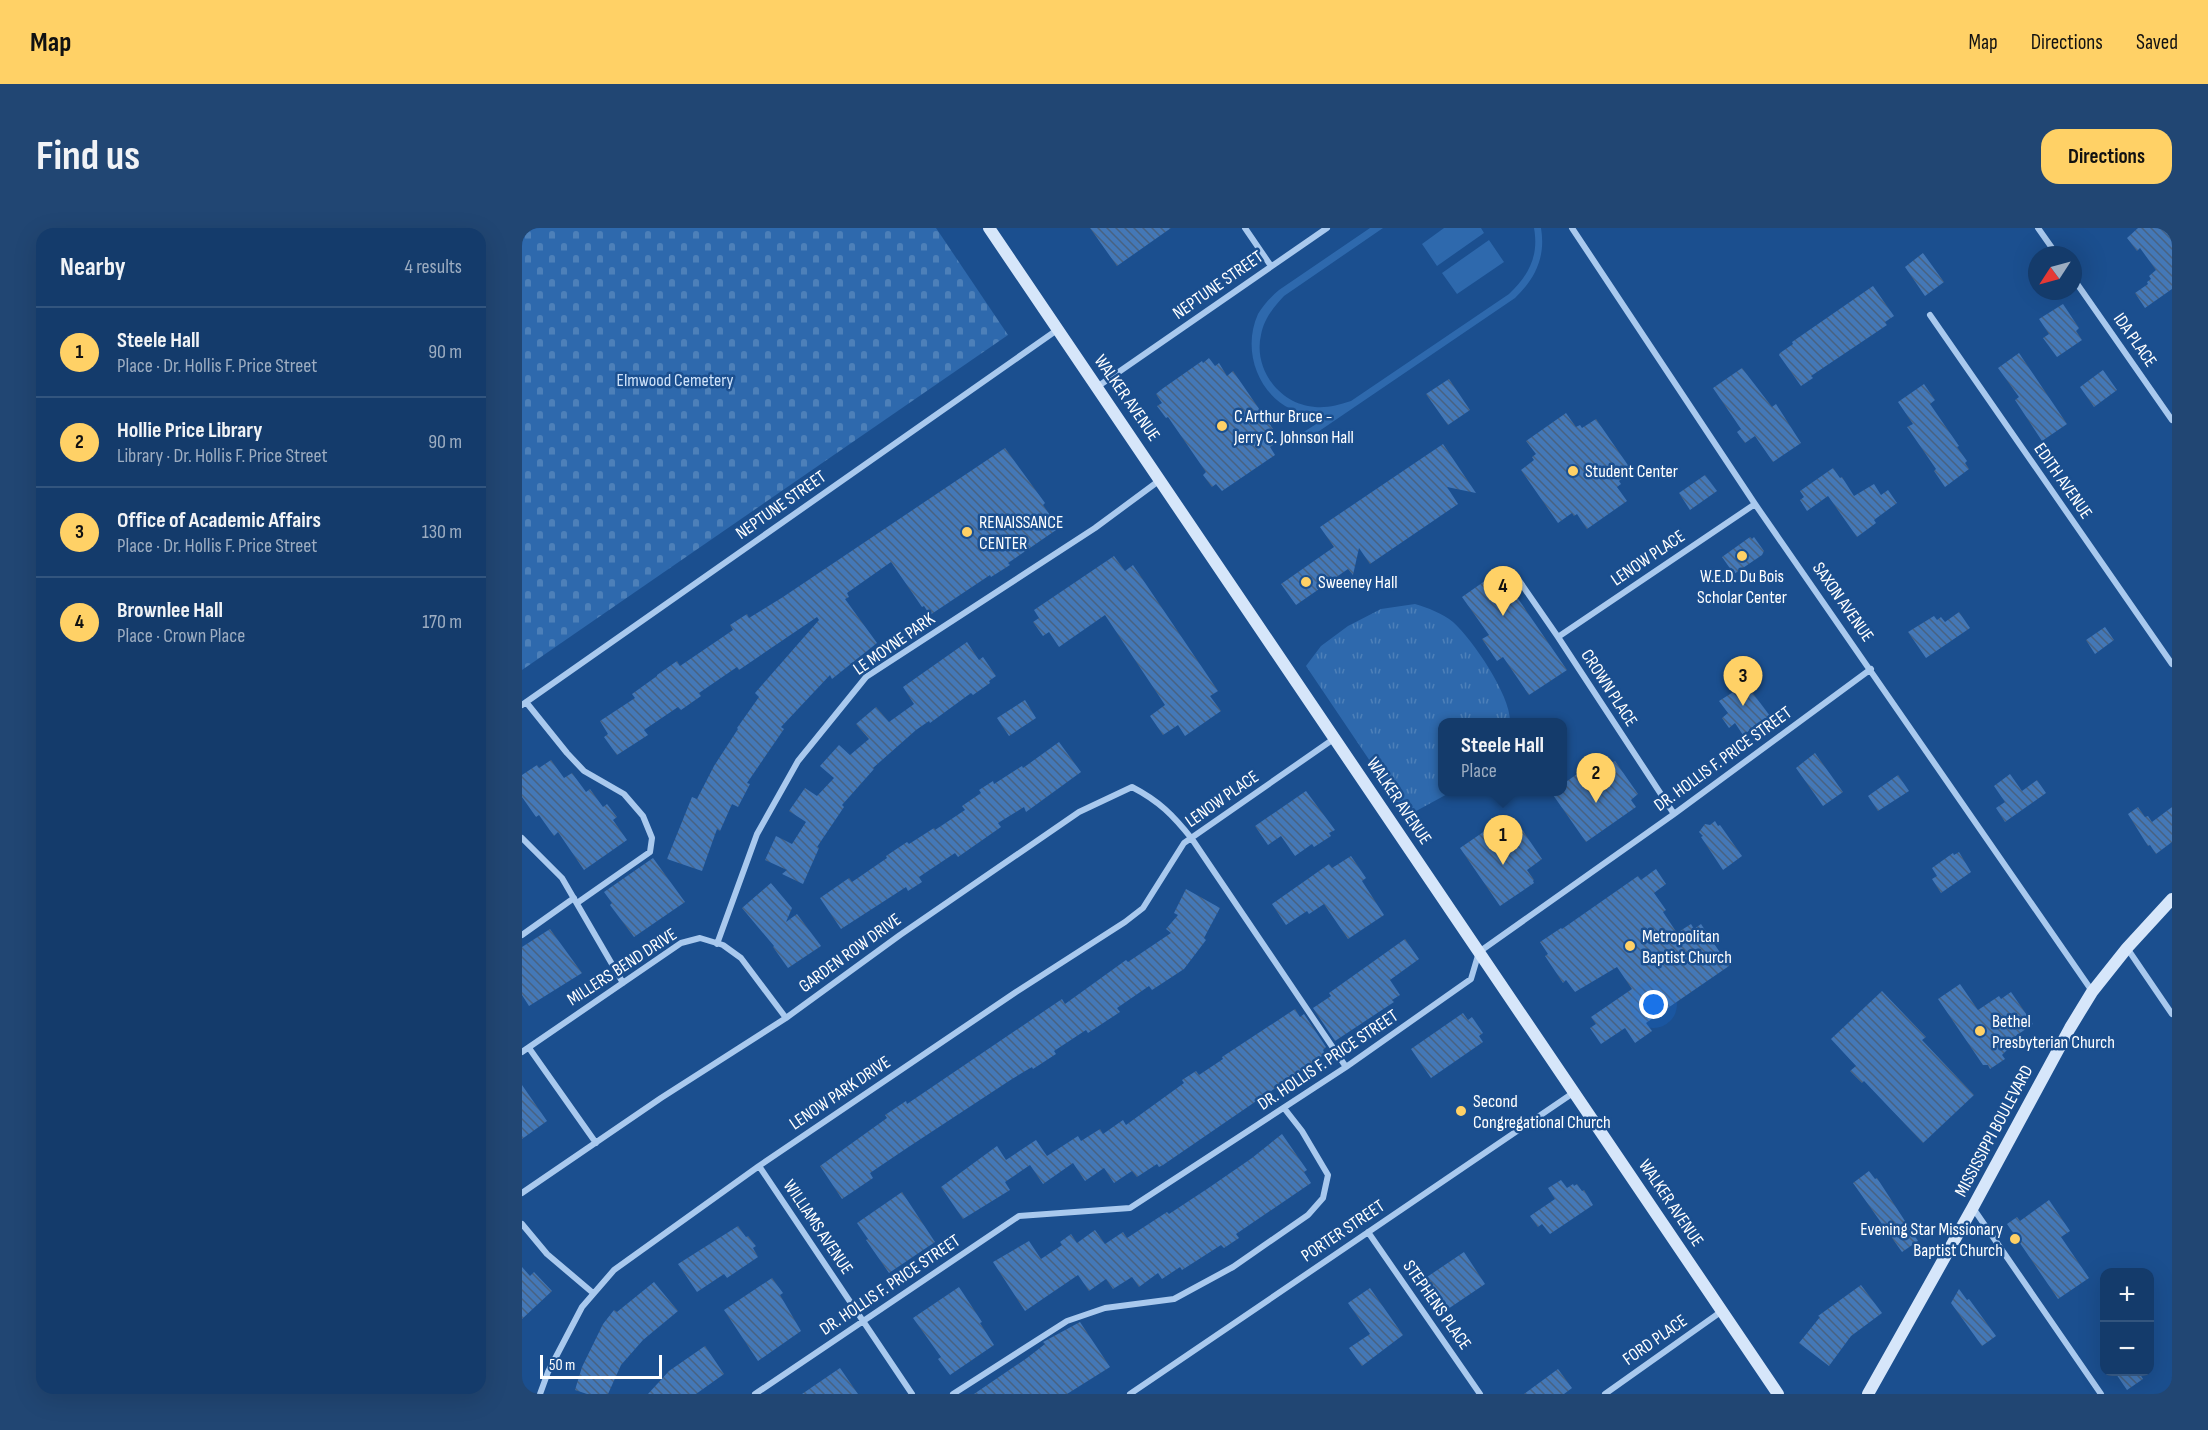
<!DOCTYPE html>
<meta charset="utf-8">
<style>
:root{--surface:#143b6b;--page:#214673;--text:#f1f3f6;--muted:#9dadc1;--line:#33557e;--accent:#ffd166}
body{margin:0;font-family:"Sofia Sans Condensed",sans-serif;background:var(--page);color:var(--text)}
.controls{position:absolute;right:18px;bottom:18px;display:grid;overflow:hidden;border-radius:12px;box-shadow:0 6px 24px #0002}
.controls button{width:54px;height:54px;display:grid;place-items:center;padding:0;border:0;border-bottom:2px solid var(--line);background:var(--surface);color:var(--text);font:30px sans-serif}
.compass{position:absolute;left:1506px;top:18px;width:54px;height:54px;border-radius:50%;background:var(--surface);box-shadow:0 6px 24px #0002;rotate:234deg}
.scale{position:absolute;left:18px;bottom:15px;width:122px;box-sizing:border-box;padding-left:6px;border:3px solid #fff;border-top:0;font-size:16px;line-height:21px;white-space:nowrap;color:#fff;-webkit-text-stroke:4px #1b4f8f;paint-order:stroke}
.you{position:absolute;left:1132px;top:777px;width:21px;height:21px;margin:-15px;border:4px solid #fff;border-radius:50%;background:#1a73e8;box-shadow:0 0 0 9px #1a73e833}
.badge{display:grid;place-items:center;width:39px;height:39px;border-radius:50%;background:var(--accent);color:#111;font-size:20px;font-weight:700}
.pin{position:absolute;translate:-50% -50px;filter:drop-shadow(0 2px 3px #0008)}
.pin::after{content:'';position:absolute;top:32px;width:21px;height:18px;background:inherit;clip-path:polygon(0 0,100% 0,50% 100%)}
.popup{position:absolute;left:916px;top:490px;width:129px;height:78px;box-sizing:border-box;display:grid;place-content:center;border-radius:12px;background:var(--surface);filter:drop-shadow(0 2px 4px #0005);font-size:20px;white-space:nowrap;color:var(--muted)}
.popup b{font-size:22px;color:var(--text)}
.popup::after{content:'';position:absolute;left:50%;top:100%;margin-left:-12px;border:12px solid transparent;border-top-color:var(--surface)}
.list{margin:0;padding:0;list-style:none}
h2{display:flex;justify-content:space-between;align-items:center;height:78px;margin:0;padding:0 24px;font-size:26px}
h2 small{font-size:20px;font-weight:400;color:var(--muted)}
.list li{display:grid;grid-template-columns:39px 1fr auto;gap:18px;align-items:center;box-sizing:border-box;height:90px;padding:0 24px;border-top:2px solid var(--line)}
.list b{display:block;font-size:22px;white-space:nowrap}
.list p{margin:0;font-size:20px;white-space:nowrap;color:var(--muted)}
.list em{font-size:20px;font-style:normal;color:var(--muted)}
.map{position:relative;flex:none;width:1650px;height:1166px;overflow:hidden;border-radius:18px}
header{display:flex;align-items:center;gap:36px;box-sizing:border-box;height:84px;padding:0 30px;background:var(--accent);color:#111}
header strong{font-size:28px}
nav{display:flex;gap:33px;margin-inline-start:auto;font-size:21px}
.intro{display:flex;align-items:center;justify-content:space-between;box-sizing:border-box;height:144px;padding:0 36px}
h1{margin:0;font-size:42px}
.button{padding:15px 27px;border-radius:18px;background:var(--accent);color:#111;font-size:21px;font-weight:700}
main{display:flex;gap:36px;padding:0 36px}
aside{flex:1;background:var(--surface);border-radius:18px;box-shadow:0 6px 24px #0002}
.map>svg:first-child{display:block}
</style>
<header>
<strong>Map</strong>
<nav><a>Map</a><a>Directions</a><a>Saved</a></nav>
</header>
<div class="intro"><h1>Find us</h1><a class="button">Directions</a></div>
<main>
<aside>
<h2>Nearby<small>4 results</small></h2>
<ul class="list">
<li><span class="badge">1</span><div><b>Steele Hall</b><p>Place · Dr. Hollis F. Price Street</p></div><em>90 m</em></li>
<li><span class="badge">2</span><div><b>Hollie Price Library</b><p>Library · Dr. Hollis F. Price Street</p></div><em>90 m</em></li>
<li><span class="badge">3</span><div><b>Office of Academic Affairs</b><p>Place · Dr. Hollis F. Price Street</p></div><em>130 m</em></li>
<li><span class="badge">4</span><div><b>Brownlee Hall</b><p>Place · Crown Place</p></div><em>170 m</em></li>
</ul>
</aside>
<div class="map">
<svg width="1650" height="1166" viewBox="0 0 1650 1166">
<defs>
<pattern id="grass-tufts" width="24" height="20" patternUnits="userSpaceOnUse" patternTransform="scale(1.5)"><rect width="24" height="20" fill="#2e69ad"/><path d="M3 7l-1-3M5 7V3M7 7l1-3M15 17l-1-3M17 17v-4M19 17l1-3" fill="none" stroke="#4d80b9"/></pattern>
<pattern id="cemetery-stones" width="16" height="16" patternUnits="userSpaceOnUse" patternTransform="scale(1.5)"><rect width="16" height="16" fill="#2e69ad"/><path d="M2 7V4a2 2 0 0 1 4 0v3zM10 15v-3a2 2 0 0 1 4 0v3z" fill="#4d80b9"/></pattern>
<pattern id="building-back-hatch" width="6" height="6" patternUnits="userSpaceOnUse" patternTransform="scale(1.5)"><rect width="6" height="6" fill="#4478b7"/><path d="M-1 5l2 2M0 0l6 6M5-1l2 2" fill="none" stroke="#486282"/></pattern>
</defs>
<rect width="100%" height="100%" fill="#1b4f8f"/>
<!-- grass -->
<path fill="url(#grass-tufts)" d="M893 376C906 380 920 385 931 394 951 412 989 468 988 494H921V564H929L885 588 784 438 799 418 826 398 859 381Z"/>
<!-- cemetery -->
<path fill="url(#cemetery-stones)" d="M0 0H414L486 107 0 442Z"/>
<!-- pitch -->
<path fill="#2e69ad" d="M848 0H861L762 68C751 80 742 91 739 107 731 141 758 177 793 179 806 180 816 177 829 173L987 66C1007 47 1017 28 1012 0H1019C1024 29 1013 51 993 70L784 212 780 205 799 193 800 189C790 186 779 186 769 181 735 165 720 121 736 86 741 77 749 69 757 62Z
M922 0H959L962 5 915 38 900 16Z
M967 12 982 34 935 66 920 45Z"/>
<!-- building -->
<path fill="url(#building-back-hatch)" d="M568 0H649L595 38Z
M1616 0H1650V61L1623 80 1613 65 1626 56 1625 54 1629 51 1627 48 1634 42 1618 20 1615 23 1605 10Z
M1401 25 1422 54 1403 68 1383 39Z
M1351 58 1372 88 1363 94 1365 97 1289 148 1291 150 1279 158 1257 127 1258 125 1271 116 1270 114Z
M1541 76 1557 100 1554 103 1560 112 1535 129 1521 110 1527 106 1517 91Z
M1497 125 1545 196 1520 213 1493 172 1497 169 1476 140Z
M687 130 693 138 697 135 705 148 711 143 751 201 744 205 752 216 748 219 753 227 700 263 694 256 690 259 681 247 684 244 646 189 644 190 635 178 640 175 634 166 640 161 680 133 681 135Z
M1220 140 1250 179 1254 176 1279 215 1251 234 1233 208 1223 215 1215 204 1219 201 1191 160Z
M1581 142 1595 162 1572 179 1558 159Z
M927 151 948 182 926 197 904 166Z
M1402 156 1413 172 1408 176 1437 218 1435 219 1445 233 1443 235 1447 241 1423 259 1412 243 1414 241 1385 199 1391 196 1376 174Z
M1044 185 1054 199 1058 197 1060 200 1074 191 1110 243 1097 253 1099 256 1095 259 1105 273 1065 301 1055 286 1052 288 1050 285 1036 295 999 242 1012 232 1010 229 1014 226 1004 213Z
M921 216 954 265 925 259 936 276 848 336 837 320 831 347 826 341 774 377 759 356 812 319 798 299Z
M483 220 523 275 521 277 537 300 486 335 488 337 469 349 468 347 408 387 402 378 400 379 369 334 325 365 327 369 323 371 355 415 310 451 308 447 259 499 262 501 225 555 228 556 216 579 210 576 198 603 195 601 180 643 145 631 170 569 175 571 192 538 216 501 215 500 237 469 233 465 297 392 295 389 217 442 215 439 177 465 179 468 159 482 156 479 122 502 126 507 95 527 82 509 86 506 78 493 113 470 110 466 135 448V447L155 433 158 438 211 402 208 397 225 386 227 390 261 369Z
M1311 240 1318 250 1320 249 1332 268 1352 256 1359 267 1366 262 1375 275 1352 292 1354 295 1335 309 1306 268 1285 283 1278 272 1282 269 1278 263Z
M1183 247 1195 263 1168 282 1157 265Z
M1228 309 1230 311 1232 309 1242 323 1240 327 1212 346 1200 329Z
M592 328 603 343 611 337 696 463 688 468 699 483 663 508 656 497 641 507 628 488 643 477 583 387 537 419 527 404 521 408 511 394 517 390 512 382Z
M977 343 1045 442 1007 467 981 429 975 433 960 411 967 407 940 369Z
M1437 384 1448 400 1404 430 1386 404 1412 388 1415 392 1419 389 1423 394Z
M1583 399 1592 412 1573 426 1564 412Z
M445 414 457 432 461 429 474 448 467 453 468 455 451 467 449 465 408 495 407 493 394 502 351 540 352 541 320 577 322 579 295 619 297 620 281 656 260 646 265 642 243 632 254 608 270 616 284 594 267 583 283 560 295 568 312 550 298 538 317 517 328 527 347 511 334 496 354 479 367 494 392 476 381 459Z
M1224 456 1248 488 1221 507 1213 495 1207 500 1200 490 1206 485 1197 473Z
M503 472 514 490 487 508 475 490Z
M537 514 559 544 504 584 502 579 476 595 479 599 436 629 433 625 397 649 400 654 386 663 384 659 319 701 298 670 327 650 330 654 365 630 364 628 385 614 387 616 412 600 413 602 443 582 440 578 459 565 457 562 471 553 472 556 500 538 501 540Z
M1293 525 1321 564 1301 578 1274 540Z
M1079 529 1085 537 1093 533 1116 566 1109 572 1114 579 1064 614 1029 564H1041V556Z
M29 532 42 550 50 545 64 564 68 561 81 579 85 576 95 589 91 592 105 612 62 642 36 604 32 608 17 587 14 589 0 569V547L15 537 17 540Z
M1488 546 1500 563 1515 552 1524 565 1483 594 1474 580 1483 574 1472 558Z
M1376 547 1387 563 1356 583 1346 568Z
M784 563 813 602 807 605 809 608 792 619 790 616 773 628 759 608 746 617 733 598Z
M1616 579 1623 589 1626 588 1630 594 1650 579V614L1634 626 1628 617 1626 618 1606 586Z
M1193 593 1196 598 1198 597 1220 628 1201 642 1179 609 1181 608 1177 604 1183 596 1188 597Z
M973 596 981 608 997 597 1020 631 1005 642 1012 652 1011 653 1012 655 978 678 938 620Z
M1437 624 1449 644 1419 665 1410 651 1415 648 1410 640 1431 625 1432 627Z
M829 628 844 650 840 653 862 687 826 711 802 676 787 686 785 683 764 697 750 676 807 636 810 640Z
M131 630 163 674 112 709 88 677 90 675 82 664Z
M1134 641 1144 656 1132 665 1144 682 1141 684 1155 705 1169 696 1172 701 1179 696 1207 738 1124 795 1130 803 1113 815 1103 800 1079 816 1068 800 1074 796 1069 789 1110 761 1095 739 1053 764 1044 752 1041 755 1023 728 1026 726 1018 714 1039 700 1040 701 1116 648 1119 652Z
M249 655 270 680 264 694 275 686 299 718 266 740 251 719 252 718 220 680Z
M664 661 698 680 682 710 684 712 662 741 630 762 627 758 595 780 598 784 566 805 564 802 532 823 534 826 511 841 510 839 490 851 385 920 348 945 351 950 320 971 298 938 365 890 363 887 384 873 385 876 540 771 543 776 604 732 606 734 649 705 644 701 656 687 652 685Z
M28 701 60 745 7 778 0 767V719Z
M883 711 897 731 868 752 878 767 870 772 872 774 813 813 791 780 809 768 807 765Z
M1438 756 1456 782 1477 768 1479 771 1489 764 1511 796 1485 814 1488 819 1480 827 1483 831 1468 841 1466 837H1461L1416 771Z
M1360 763 1404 809 1400 812 1452 867 1401 915 1342 853 1340 855 1328 843 1334 838 1309 811Z
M773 781 778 789 782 786 804 819 801 822 803 826 641 937 637 939 635 936 615 949 610 943 592 955 582 940 563 953 551 935 521 956 508 937 483 954 488 962 441 991 419 959 475 918 484 932 514 912 525 928 556 908 559 913 578 901 581 906 601 892 604 897 662 855 660 852 674 843 677 847 701 831 700 829Z
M941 785 946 792 950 789 961 805 957 808 961 814 909 850 889 821Z
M0 857 25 893 0 911Z
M760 906 785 942 782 944 789 955 714 1006 717 1010 702 1020 699 1017 660 1042 658 1039 640 1051 636 1045 617 1059 610 1049 591 1061 584 1051 567 1063 556 1047 503 1083 471 1034 507 1013 519 1031 540 1017 538 1014 549 1006 555 1015 573 1002 583 1016 601 1004 605 1010 645 984 647 986 685 961 730 930Z
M1347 943 1353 951 1355 950 1396 1013 1380 1024 1331 955Z
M1039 952 1045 960 1051 956 1052 958 1055 956 1060 963 1062 962 1071 977 1028 1006 1020 996 1016 999 1008 988 1033 971 1026 960Z
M380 964 413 1014 367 1045 344 1012 346 1011 335 995Z
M1527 972 1548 1003 1539 1009 1567 1050 1536 1071 1485 996 1495 989 1498 993Z
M216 998 224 1009 226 1008 234 1018 231 1020 236 1029 205 1050 202 1046 175 1064 156 1036Z
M942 1024 963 1056 923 1083 902 1051Z
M0 1039 8 1048 12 1044 30 1063 0 1091Z
M250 1050 261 1065 258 1067 279 1103 236 1133 202 1082Z
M132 1054 156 1083 121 1112 99 1137 86 1166H65L53 1162 60 1139 81 1096 92 1082 95 1084Z
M1339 1057 1360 1085 1329 1108 1307 1138 1277 1115 1298 1089 1296 1088Z
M437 1059 460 1094 458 1095 472 1117 428 1147 416 1131 419 1129 391 1090Z
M848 1060 881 1107 840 1138 827 1120 848 1106 826 1075Z
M1437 1061 1445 1072 1447 1071 1474 1108 1460 1118 1429 1075Z
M558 1094 588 1139 545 1166H452L505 1130 523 1116 521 1114Z
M183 1118 202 1146 174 1166H126L147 1143Z
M318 1140 336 1166H280Z
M1036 1141 1050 1160 1042 1166H1002Z
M1592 1143H1616L1621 1151 1605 1162Z"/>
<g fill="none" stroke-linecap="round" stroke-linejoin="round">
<!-- street -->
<path stroke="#a9c9ee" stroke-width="6" d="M723 0 749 38
M1050 0 1233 276 1570 763
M1516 0 1535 27
M1551 50 1650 192
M1408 87 1650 436
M575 159 805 0
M996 351 1036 409 1152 586
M1036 409 1233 276
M4 474 45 525 62 543 102 566 121 588 130 610 128 624 55 675
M0 477 535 102
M0 610 40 650 101 755
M0 707 52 670
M195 716 235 606 276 533 344 449 573 300 638 252
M1605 720 1650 786
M7 820 74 915
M0 824 159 715 178 710 201 717 219 730 264 790
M237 938 390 1166
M0 965 139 870 264 790 378 707 557 584 610 559C637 573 651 587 670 611L824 839
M1451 980 1579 1166
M0 996 25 1026 71 1065
M846 1004 958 1166
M18 1166 26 1144 60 1079 92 1042 237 938 494 764 603 694 621 680 662 615 813 510
M233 1166 497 988 608 980 824 839 949 751 957 724 1152 586 1349 441
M431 1166 545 1093 583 1080 652 1071 711 1039 786 987 801 970 806 947 780 903 762 880
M608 1166 1051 865
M1083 1166 1200 1083"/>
<!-- secondary -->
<path stroke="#d6e6fa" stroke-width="12" d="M467 0 1256 1166
M1346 1166 1451 979 1548 800 1570 764 1605 720 1650 671"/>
</g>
<!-- markers -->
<g fill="#ffd166" stroke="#1b4f8f" stroke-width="2">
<circle cx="700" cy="198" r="6"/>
<circle cx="1051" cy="243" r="6"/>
<circle cx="445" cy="304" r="6"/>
<circle cx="1220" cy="328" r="6"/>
<circle cx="784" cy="354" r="6"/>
<circle cx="1108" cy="718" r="6"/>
<circle cx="1458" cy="803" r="6"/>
<circle cx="939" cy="883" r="6"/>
<circle cx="1493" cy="1011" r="6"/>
</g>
<g text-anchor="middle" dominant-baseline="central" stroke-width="5" stroke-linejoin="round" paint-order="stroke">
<!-- street labels -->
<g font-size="18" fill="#fff" stroke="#1b4f8f">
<text transform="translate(696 57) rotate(-35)">NEPTUNE STREET</text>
<text transform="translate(1613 112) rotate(55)">IDA PLACE</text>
<text transform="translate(605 170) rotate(55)">WALKER AVENUE</text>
<text transform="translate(1541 253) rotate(55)">EDITH AVENUE</text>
<text transform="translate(259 277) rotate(-35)">NEPTUNE STREET</text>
<text transform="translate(1126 330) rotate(-34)">LENOW PLACE</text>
<text transform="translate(1321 374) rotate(55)">SAXON AVENUE</text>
<text transform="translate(372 416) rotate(-35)">LE MOYNE PARK</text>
<text transform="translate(1087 460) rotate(57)">CROWN PLACE</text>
<text transform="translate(1201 531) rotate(-36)">DR. HOLLIS F. PRICE STREET</text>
<text transform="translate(700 571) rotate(-35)">LENOW PLACE</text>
<text transform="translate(877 573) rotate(56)">WALKER AVENUE</text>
<text transform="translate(328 725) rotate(-36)">GARDEN ROW DRIVE</text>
<text transform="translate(100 739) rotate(-33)">MILLERS BEND DRIVE</text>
<text transform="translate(806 832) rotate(-34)">DR. HOLLIS F. PRICE STREET</text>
<text transform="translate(318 865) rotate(-34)">LENOW PARK DRIVE</text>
<text transform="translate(1472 903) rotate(-62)">MISSISSIPPI BOULEVARD</text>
<text transform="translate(1149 975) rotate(56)">WALKER AVENUE</text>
<text transform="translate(296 999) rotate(56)">WILLIAMS AVENUE</text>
<text transform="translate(821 1003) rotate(-34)">PORTER STREET</text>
<text transform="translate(368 1057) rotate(-34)">DR. HOLLIS F. PRICE STREET</text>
<text transform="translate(915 1077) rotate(55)">STEPHENS PLACE</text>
<text transform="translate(1133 1112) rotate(-35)">FORD PLACE</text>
</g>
<!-- park labels -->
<g font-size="18" fill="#cfe3fa" stroke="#1b4f8f">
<text x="153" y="152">Elmwood Cemetery</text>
</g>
<!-- poi labels -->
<g font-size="18" fill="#fff" stroke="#1b4f8f" text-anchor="start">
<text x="712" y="188">C Arthur Bruce -<tspan x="712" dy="21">Jerry C. Johnson Hall</tspan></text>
<text x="1063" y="243">Student Center</text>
<text x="457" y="294">RENAISSANCE<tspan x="457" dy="21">CENTER</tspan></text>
<text x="1220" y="348" text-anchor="middle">W.E.D. Du Bois<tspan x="1220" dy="21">Scholar Center</tspan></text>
<text x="796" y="354">Sweeney Hall</text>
<text x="1120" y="708">Metropolitan<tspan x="1120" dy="21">Baptist Church</tspan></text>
<text x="1470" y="793">Bethel<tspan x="1470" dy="21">Presbyterian Church</tspan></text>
<text x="951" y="873">Second<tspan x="951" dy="21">Congregational Church</tspan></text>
<text x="1481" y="1001" text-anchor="end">Evening Star Missionary<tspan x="1481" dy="21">Baptist Church</tspan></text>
</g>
</g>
</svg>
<div class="controls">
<button>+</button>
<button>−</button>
</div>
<svg class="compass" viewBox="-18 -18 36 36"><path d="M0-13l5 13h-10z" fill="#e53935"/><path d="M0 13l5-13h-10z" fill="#9dadc1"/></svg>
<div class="scale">50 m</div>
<div class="you"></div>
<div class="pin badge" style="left:981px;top:637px">1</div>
<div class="popup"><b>Steele Hall</b>Place</div>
<div class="pin badge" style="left:1074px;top:575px">2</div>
<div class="pin badge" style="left:1221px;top:478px">3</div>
<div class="pin badge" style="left:981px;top:388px">4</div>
</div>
</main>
